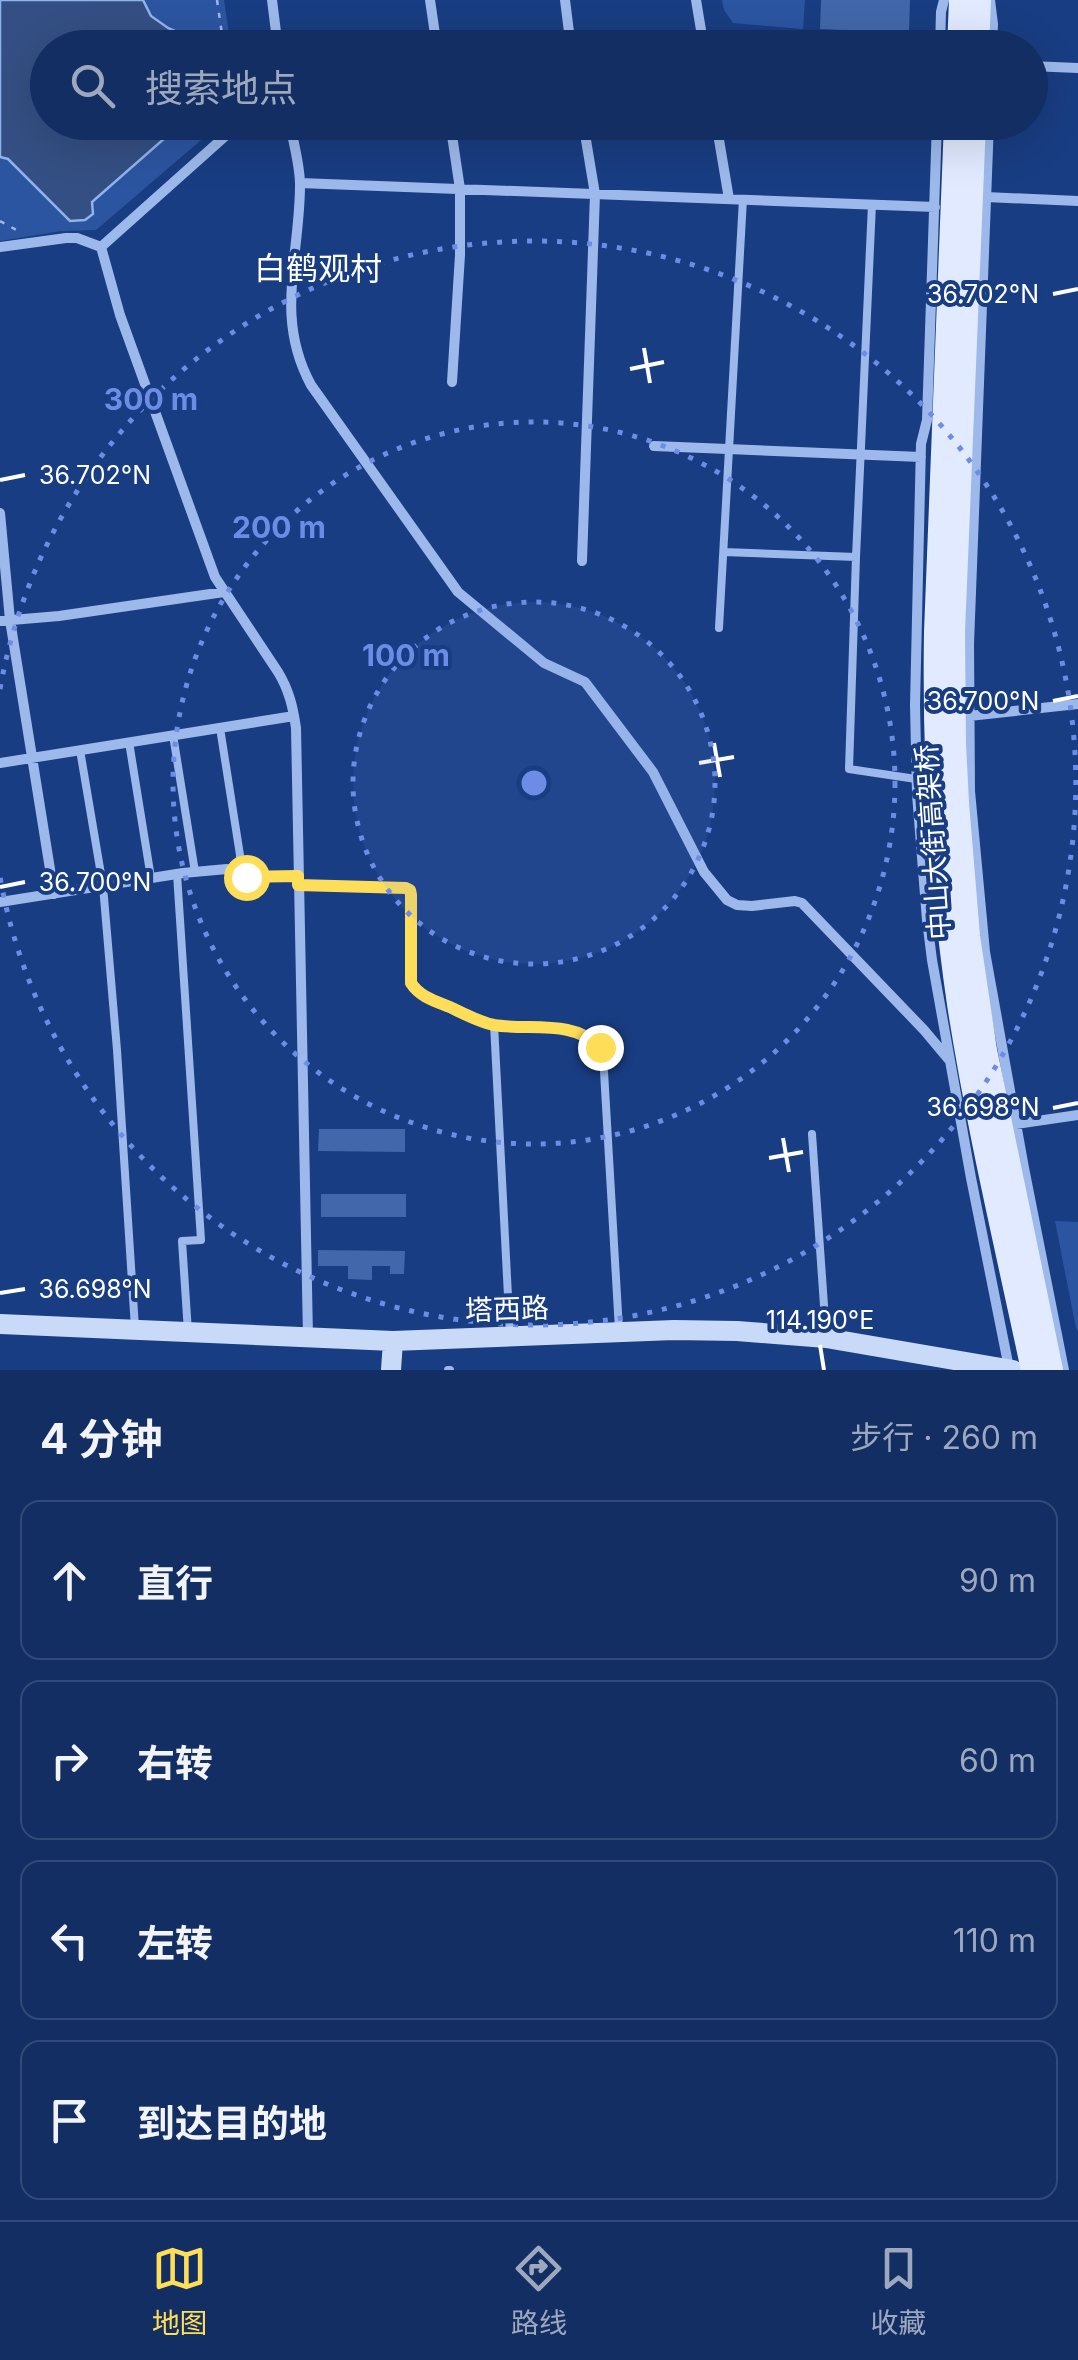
<!DOCTYPE html>
<html lang="zh">
<meta charset="utf-8">
<style>
:root{--surface:#132e62;--page:#203a6b;--text:#f1f3f6;--muted:#9da8be;--line:#324a77;--accent:#fede58}
body{margin:0;font-family:Inter,"Noto Sans SC",sans-serif;background:var(--page);color:var(--text)}
.stop{position:absolute;width:30px;height:30px;margin:-22px;border:8px solid #fede58;border-radius:50%;background:#fff}
.stop.end{background:#fede58;border-color:#fff;box-shadow:0 2px 10px #0008}
.list{margin:0;padding:0;list-style:none}
h2{display:flex;justify-content:space-between;align-items:center;height:130px;margin:0;padding:0 40px;font-size:42px}
h2 small{font-size:32px;font-weight:400;color:var(--muted)}
.list li{display:grid;grid-template-columns:65px 1fr auto;gap:30px;align-items:center;box-sizing:border-box;height:160px;margin:0 20px 20px;padding:0 20px;border:2px solid var(--line);border-radius:20px}
.list b{display:block;font-size:38px;white-space:nowrap}
.list em{font-size:32px;font-style:normal;color:var(--muted)}
.icon{flex:none;width:55px;height:55px;fill:none;stroke:currentColor;stroke-width:2;stroke-linecap:round;stroke-linejoin:round}
.map{position:relative;flex:none;width:1078px;height:1370px;overflow:hidden}
.search{position:absolute;background:var(--surface);box-shadow:0 10px 40px #0002;left:30px;right:30px;top:30px;height:110px;display:flex;align-items:center;gap:25px;box-sizing:border-box;padding:0 35px;border-radius:55px;color:var(--muted);font-size:38px}
.sheet{height:850px;background:var(--surface)}
nav{display:flex;justify-content:space-around;align-items:center;box-sizing:border-box;height:140px;border-top:2px solid var(--line);background:var(--surface);font-size:28px;color:var(--muted)}
nav a{display:grid;justify-items:center;gap:5px}
nav .on{color:var(--accent)}
.map>svg:first-child{display:block}
</style>
<div class="map">
<svg width="1078" height="1370" viewBox="0 0 1078 1370">
<rect width="100%" height="100%" fill="#193d82"/>
<!-- green -->
<path fill="#2c55a1" d="M0 0H224L231 47 48 48V122L221 123 96 230 61 231 0 241Z
M722 0H805L803 29 733 23 724 10Z
M1055 1221 1078 1222V1331L1076 1328Z"/>
<!-- water -->
<path fill="#344f83" stroke="#90b2ed" stroke-width="2.5" d="M0 0H143L151 16 168 28 179 33 186 47 48 48V122L182 123 92 202 93 214 85 220 70 221 8 159 0 157Z"/>
<!-- building -->
<path fill="#4267ab" d="M821 0H910L909 33 820 29Z
M319 1129H405V1152L318 1151Z
M321 1194H406V1217H321Z
M318 1250 405 1251 404 1274H390V1266H372V1280L348 1279V1266H318Z"/>
<g fill="none" stroke-linecap="round" stroke-linejoin="round">
<!-- path -->
<path stroke="#9db9eb" stroke-width="2.5" stroke-dasharray="5 8" stroke-linecap="butt" d="M217 0 224 48
M0 221 20 232"/>
<!-- lane -->
<path stroke="#9db9eb" stroke-width="8" d="M872 204 856 557 849 769 916 779
M724 552 856 557
M719 628 743 199
M220 728 240 855 239 875
M173 735 195 872
M129 742 151 878
M80 750 103 886 117 1050 135 1328
M177 874 201 1240 182 1241 188 1332
M298 885 406 888 410 890V979L413 987 418 992C440 1005 468 1019 492 1024 524 1031 589 1017 603 1054L619 1330
M494 1024 510 1335
M812 1134 826 1334
M448 1370H450"/>
<!-- street -->
<path stroke="#9db9eb" stroke-width="10" d="M272 0 278 48
M430 0 437 48
M565 0 571 48
M696 0 704 48
M990 0 993 24 992 48
M940 48 941 12 944 0
M1030 66 1078 68
M290 122C293 143 300 164 300 185 300 256 274 317 311 385L458 592 544 663 585 682 653 772 704 872 727 900 737 905 752 906 795 901 802 903 924 1030 950 1061
M450 122 460 189V255L452 382
M716 122 729 199
M937 122 927 420 921 444 915 705 917 794 927 920 932 960 971 1178 1009 1368
M989 122 969 644 970 791 985 952 1024 1168 1064 1370
M300 183 935 207
M986 197 1078 201
M0 247 66 238H77L101 247
M101 247 120 315 215 577 278 672C289 690 293 707 296 728L308 1337
M101 247 241 122
M654 446 921 457
M0 513 10 620 54 894
M582 561 595 194 583 122
M0 621 59 616 224 592
M969 716 1078 704
M0 763 294 716
M0 902 183 873 227 869 246 877 298 876
M1016 1124 1078 1115"/>
<!-- secondary -->
<path stroke="#c9d9f8" stroke-width="20" d="M0 1324 393 1341 674 1330 737 1331 826 1338 1013 1370
M391 1370 393 1341"/>
<!-- primary -->
<path stroke="#e1eaff" stroke-width="22" d="M958 48 960 0
M978 48 980 0
M955 122 935 632C933 756 940 881 958 1004 977 1127 1006 1248 1032 1370
M975 122 954 632 955 744 958 803 969 936 986 1050 1052 1370"/>
</g>
<g fill="none" stroke-linecap="round" stroke-linejoin="round">
<!-- route -->
<path stroke="#fede58" stroke-width="12" d="M246 877 298 876V885L406 888 410 890 411 895V983C420 997 435 1001 450 1007 464 1014 479 1022 494 1025 529 1031 573 1019 600 1047"/>
</g>
<!-- ticks -->
<path fill="none" stroke="#fff" stroke-width="4" d="M1053 294 1078 289M644 348 650 383M630 369 664 362M0 480 25 475M1053 701 1078 696M714 743 720 777M699 763 734 757M0 887 25 882M1053 1108 1078 1103M783 1138 789 1172M769 1158 803 1152M0 1293 25 1289M820 1345 824 1370"/>
<!-- distance rings -->
<circle cx="534" cy="783" r="181" fill="#6c8ce6" fill-opacity=".12"/>
<g fill="none" stroke="#6c8ce6" stroke-width="5" stroke-dasharray="5 10">
<circle cx="534" cy="783" r="181"/>
<circle cx="534" cy="783" r="361"/>
<path d="M0 689A542 542 0 1 1 0 877"/>
</g>
<g text-anchor="middle" dominant-baseline="central" stroke-width="8" stroke-linejoin="round" paint-order="stroke">
<!-- street labels -->
<g font-size="28" fill="#fff" stroke="#193d82">
<text transform="translate(933 842) rotate(-94)">中山大街高架桥</text>
<text transform="translate(507 1309) rotate(-2)">塔西路</text>
</g>
<!-- quarter labels -->
<g font-size="32" fill="#fff" stroke="#193d82">
<text x="318" y="268">白鹤观村</text>
</g>
</g>
<g font-size="25" text-anchor="middle" fill="#fff" stroke="#193d82" stroke-width="8" stroke-linejoin="round" paint-order="stroke">
<text x="983" y="303">36.702°N</text>
<text x="95" y="484">36.702°N</text>
<text x="983" y="710">36.700°N</text>
<text x="95" y="891">36.700°N</text>
<text x="983" y="1116">36.698°N</text>
<text x="95" y="1298">36.698°N</text>
<text x="820" y="1329">114.190°E</text>
</g>
<circle cx="534" cy="783" r="15" fill="#6c8ce6" stroke="#193d82" stroke-width="5"/>
<g font-size="30" text-anchor="middle" font-weight="bold" fill="#6c8ce6" stroke="#193d82" stroke-width="8" stroke-linejoin="round" paint-order="stroke">
<text x="151" y="410">300 m</text>
<text x="279" y="538">200 m</text>
<text x="406" y="666">100 m</text>
</g>
</svg>
<div class="stop" style="left:246px;top:877px"></div>
<div class="stop end" style="left:600px;top:1047px"></div>
<div class="search"><svg class="icon" aria-label="search" viewBox="0 0 24 24"><circle cx="10" cy="10" r="6"/><path d="M15 15l6 6"/></svg>搜索地点</div>
</div>
<section class="sheet">
<h2>4 分钟<small>步行 · 260 m</small></h2>
<ul class="list">
<li><svg class="icon" aria-label="ahead" viewBox="0 0 24 24"><path d="M12 20V5M6 11l6-6 6 6"/></svg><div><b>直行</b></div><em>90 m</em></li>
<li><svg class="icon" aria-label="right" viewBox="0 0 24 24"><path d="M7 20v-9h11M14 6l5 5-5 5"/></svg><div><b>右转</b></div><em>60 m</em></li>
<li><svg class="icon" aria-label="left" viewBox="0 0 24 24"><path d="M17 20v-9H6M10 6l-5 5 5 5"/></svg><div><b>左转</b></div><em>110 m</em></li>
<li><svg class="icon" aria-label="arrive" viewBox="0 0 24 24"><path d="M6 21V4h12l-3 4 3 4H6"/></svg><div><b>到达目的地</b></div></li>
</ul>
</section>
<nav>
<a class="on"><svg class="icon" aria-label="map" viewBox="0 0 24 24"><path d="M3 6l6-2 6 2 6-2v14l-6 2-6-2-6 2zM9 4v14M15 6v14"/></svg>地图</a>
<a><svg class="icon" aria-label="directions" viewBox="0 0 24 24"><path d="M12 3l9 9-9 9-9-9zM9 14v-3h6M13 9l2 2-2 2"/></svg>路线</a>
<a><svg class="icon" aria-label="saved" viewBox="0 0 24 24"><path d="M7 4h10v16l-5-4-5 4z"/></svg>收藏</a>
</nav>
